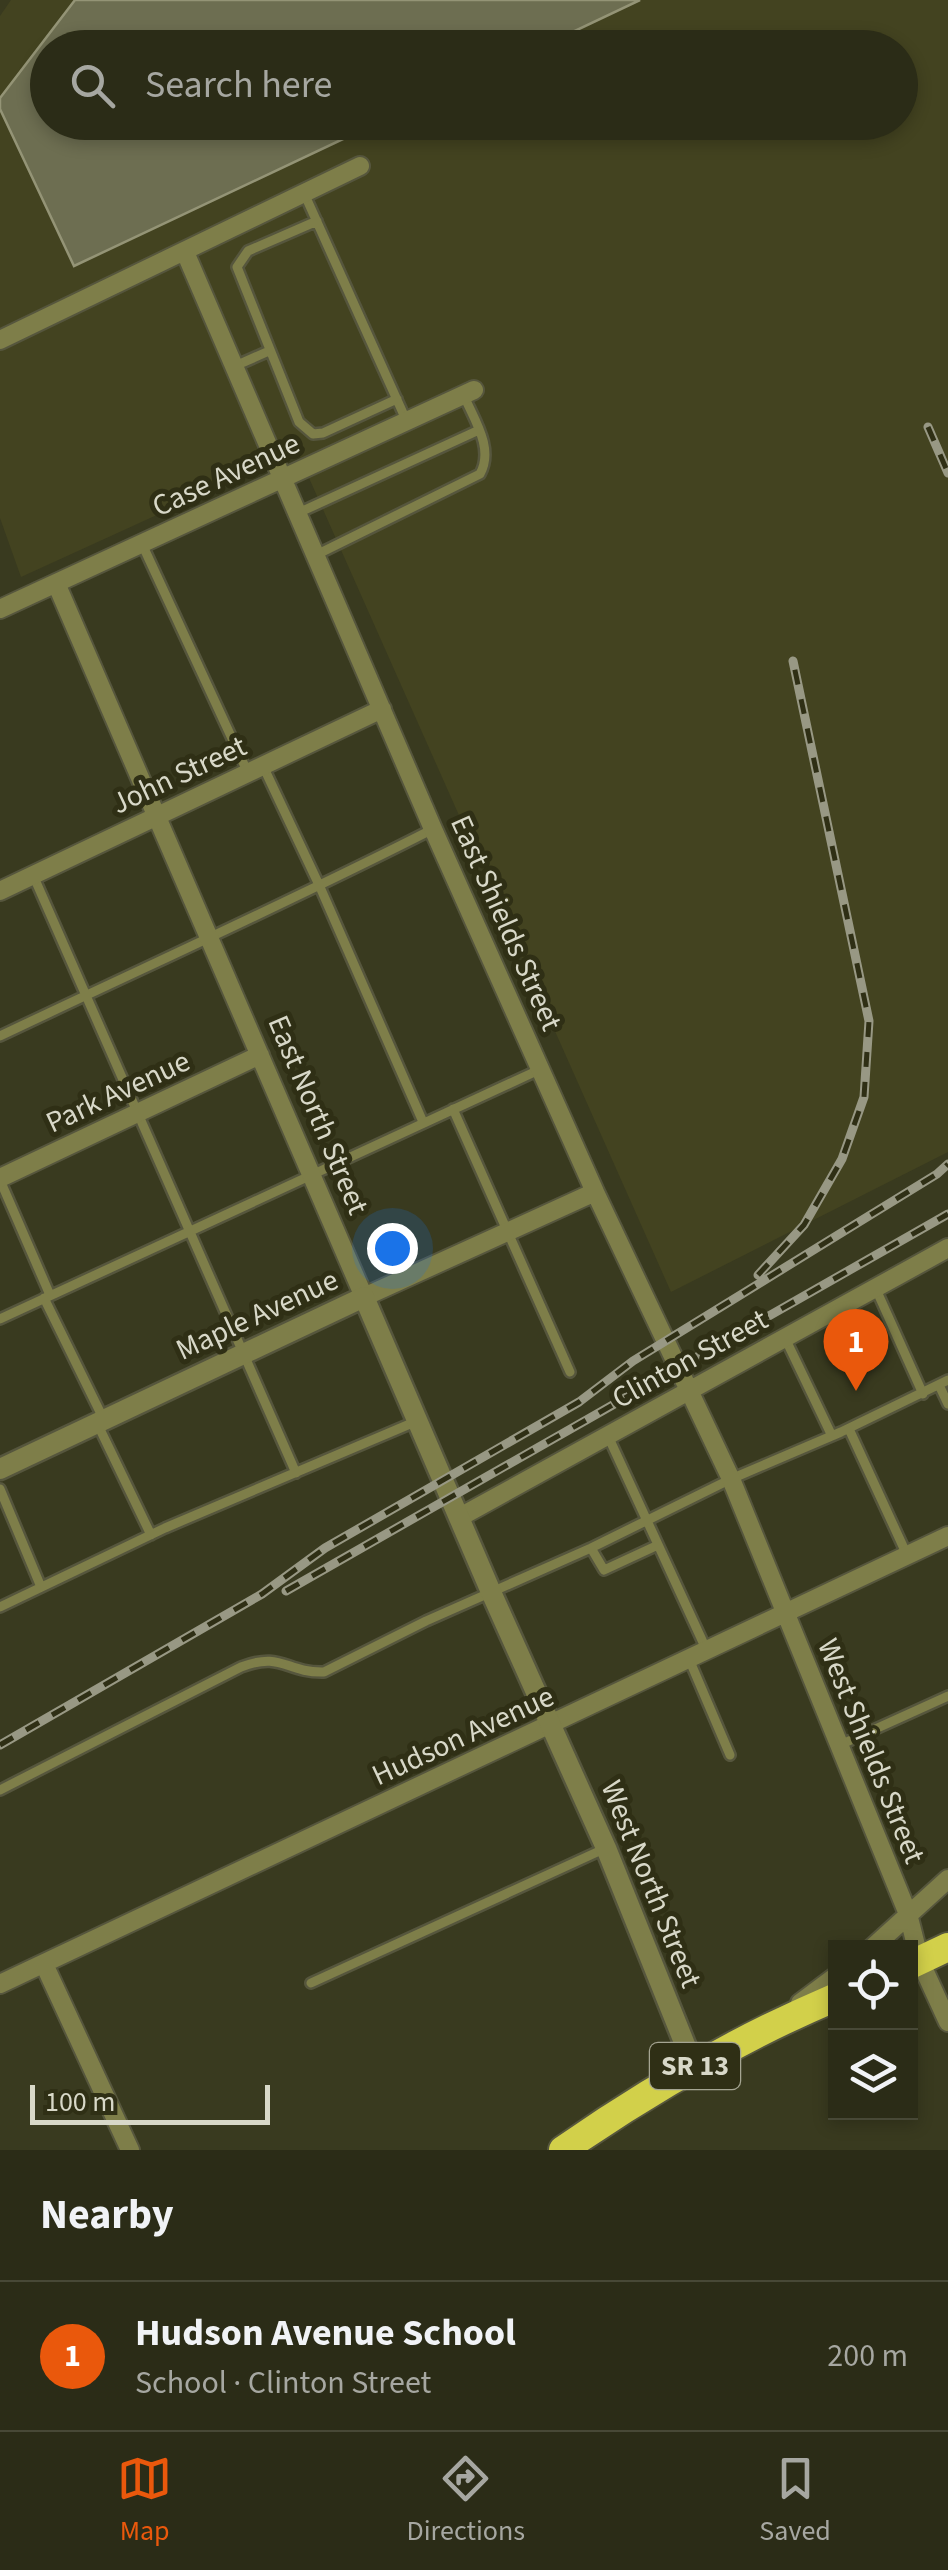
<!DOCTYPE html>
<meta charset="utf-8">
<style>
:root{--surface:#2b2c17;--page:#333420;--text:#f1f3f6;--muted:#a6a7a1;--line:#474836;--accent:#ea580c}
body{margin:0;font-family:"Source Sans 3",sans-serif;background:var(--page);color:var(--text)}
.controls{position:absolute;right:30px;bottom:30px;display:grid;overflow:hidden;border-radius:0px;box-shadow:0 5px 15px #0003}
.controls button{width:90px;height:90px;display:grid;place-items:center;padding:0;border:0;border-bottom:2px solid var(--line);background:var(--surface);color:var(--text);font:50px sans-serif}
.scale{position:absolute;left:30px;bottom:25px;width:240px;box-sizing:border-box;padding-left:10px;border:5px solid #d8d8c8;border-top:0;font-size:28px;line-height:35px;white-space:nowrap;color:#d8d8c8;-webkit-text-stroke:8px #2f2f15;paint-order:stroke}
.you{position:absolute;left:392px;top:1248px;width:35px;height:35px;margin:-25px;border:8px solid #fff;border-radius:50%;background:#1a73e8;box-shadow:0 0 0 15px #1a73e833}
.badge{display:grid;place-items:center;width:65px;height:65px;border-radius:50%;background:var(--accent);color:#fff;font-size:32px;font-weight:700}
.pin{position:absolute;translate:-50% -82px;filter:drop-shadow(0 2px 5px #0008)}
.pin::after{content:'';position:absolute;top:52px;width:35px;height:30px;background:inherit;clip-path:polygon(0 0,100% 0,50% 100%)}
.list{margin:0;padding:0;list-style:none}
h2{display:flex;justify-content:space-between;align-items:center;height:130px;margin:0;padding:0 40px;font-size:42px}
h2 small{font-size:32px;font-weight:400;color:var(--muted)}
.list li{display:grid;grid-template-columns:65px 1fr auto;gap:30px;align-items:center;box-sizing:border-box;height:150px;padding:0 40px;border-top:2px solid var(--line)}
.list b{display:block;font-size:38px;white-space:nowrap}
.list p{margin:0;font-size:32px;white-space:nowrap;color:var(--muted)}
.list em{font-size:32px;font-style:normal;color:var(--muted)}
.icon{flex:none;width:55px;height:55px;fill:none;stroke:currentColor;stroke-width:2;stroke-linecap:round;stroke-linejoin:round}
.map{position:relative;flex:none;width:948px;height:2150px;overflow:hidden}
.search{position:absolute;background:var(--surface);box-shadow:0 5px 15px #0003;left:30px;right:30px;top:30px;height:110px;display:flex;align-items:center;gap:25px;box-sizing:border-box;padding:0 35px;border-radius:55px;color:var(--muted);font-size:38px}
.sheet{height:280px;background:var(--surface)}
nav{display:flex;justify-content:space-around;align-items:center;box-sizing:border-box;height:140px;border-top:2px solid var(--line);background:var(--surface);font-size:28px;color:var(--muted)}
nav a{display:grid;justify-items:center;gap:5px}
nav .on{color:var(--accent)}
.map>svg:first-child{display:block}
</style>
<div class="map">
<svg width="948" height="2150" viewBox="0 0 948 2150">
<rect width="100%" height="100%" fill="#393a1f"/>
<!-- built -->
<path fill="#434320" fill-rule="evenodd" d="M11 0H948V1152L671 1292 297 451 21 577 0 518V16ZM48 48H900V122H48Z"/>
<!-- building -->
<path fill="#6d6e51" stroke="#949476" stroke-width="2.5" d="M75 0H640L539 48H48V122H379L74 266 0 109V98Z"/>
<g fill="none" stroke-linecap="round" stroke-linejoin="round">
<defs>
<path id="service" d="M304 193 407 422
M317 221 248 251 237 267 299 422 313 434 323 433 397 399
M235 366 269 351
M298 513 479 430
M142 544 248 773
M316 555 480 474C494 449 475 421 464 396
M263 766 320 887 423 1122
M33 875 296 1473
M0 1036C145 967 290 902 433 829
M453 1109 570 1372
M0 1180 50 1295
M875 1287 923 1394
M44 1298 103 1418
M0 1319 541 1069
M785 1338 832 1436
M939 1385 948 1404
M97 1423 151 1535
M849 1429 907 1555
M608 1436 707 1651
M0 1489 41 1587
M591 1548 604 1570 658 1545
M0 1607 165 1528 417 1421
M689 1659 730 1755
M840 1745 948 1696
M0 1790 241 1667C283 1651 285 1673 324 1672L426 1621 591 1548 731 1479 841 1432 948 1380
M311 1983 606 1848"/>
<path id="minor" d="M185 252 433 829 595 1192 731 1479 908 1914 920 1961 948 2022
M0 340 360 166
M56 583 364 1297 595 1192
M0 609 474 390
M0 891 382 709
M0 1178 260 1055
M460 1517 948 1248
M872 1948 948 1879
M44 1964 130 2150
M0 1984 948 1536
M800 2003 836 1976"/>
<path id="tertiary" d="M0 1469 364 1297 491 1592 606 1848 694 2067"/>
<path id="trunk" d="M910 1965 948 1947
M563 2150C649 2090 740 2038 836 1997"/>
</defs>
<!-- service casing -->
<use href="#service" stroke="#56563d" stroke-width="14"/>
<!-- minor casing -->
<use href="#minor" stroke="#56563d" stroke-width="22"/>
<!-- tertiary casing -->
<use href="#tertiary" stroke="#56563d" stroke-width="25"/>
<!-- trunk casing -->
<use href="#trunk" stroke="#56563d" stroke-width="32"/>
<!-- service -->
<use href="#service" stroke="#7e7e49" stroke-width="9"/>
<!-- minor -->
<use href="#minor" stroke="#7e7e49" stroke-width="18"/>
<!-- tertiary -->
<use href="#tertiary" stroke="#7e7e49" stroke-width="20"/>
<!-- trunk -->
<use href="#trunk" stroke="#d2d04a" stroke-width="28"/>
<defs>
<path id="rail" d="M928 427 948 473
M758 1275 804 1225 842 1159 864 1097 869 1021 793 661
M286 1591 948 1214
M0 1745 262 1594 325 1548 579 1402 633 1361 937 1174 948 1164"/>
</defs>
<!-- rail casing -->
<use href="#rail" stroke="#989884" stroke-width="9"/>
<!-- rail -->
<use href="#rail" stroke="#2f2f15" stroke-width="5" stroke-dasharray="15" stroke-linecap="butt"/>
</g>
<g text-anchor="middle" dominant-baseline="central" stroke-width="10" stroke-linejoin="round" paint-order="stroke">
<!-- shield labels -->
<rect fill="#2f2f15" stroke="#a5a592" stroke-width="2.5" x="650" y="2043" width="90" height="46" rx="8"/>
<g font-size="28" font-weight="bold" fill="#d8d8c8">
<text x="695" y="2066">SR 13</text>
</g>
<!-- street labels -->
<g font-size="30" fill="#d8d8c8" stroke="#2f2f15">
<text transform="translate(226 475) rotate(-25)">Case Avenue</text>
<text transform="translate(179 775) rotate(-25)">John Street</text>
<text transform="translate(506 923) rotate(66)">East Shields Street</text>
<text transform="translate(118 1092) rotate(-25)">Park Avenue</text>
<text transform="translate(318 1115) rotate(67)">East North Street</text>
<text transform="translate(257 1315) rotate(-25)">Maple Avenue</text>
<text transform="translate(690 1359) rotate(-29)">Clinton Street</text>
<text transform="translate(463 1736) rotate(-25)">Hudson Avenue</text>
<text transform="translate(871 1751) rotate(68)">West Shields Street</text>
<text transform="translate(651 1884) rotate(68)">West North Street</text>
</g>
</g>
</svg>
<div class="controls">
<button><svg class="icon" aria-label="locate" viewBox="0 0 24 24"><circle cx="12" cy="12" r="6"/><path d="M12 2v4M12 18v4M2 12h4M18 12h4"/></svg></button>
<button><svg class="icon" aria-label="layers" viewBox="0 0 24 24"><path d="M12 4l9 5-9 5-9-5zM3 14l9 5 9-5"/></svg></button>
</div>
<div class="scale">100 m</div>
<div class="you"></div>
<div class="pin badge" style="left:856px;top:1391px">1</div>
<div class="search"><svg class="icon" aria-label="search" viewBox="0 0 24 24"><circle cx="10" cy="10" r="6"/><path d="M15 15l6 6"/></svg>Search here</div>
</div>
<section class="sheet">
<h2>Nearby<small></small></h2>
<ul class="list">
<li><span class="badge">1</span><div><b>Hudson Avenue School</b><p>School · Clinton Street</p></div><em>200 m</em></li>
</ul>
</section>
<nav>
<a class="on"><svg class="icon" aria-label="map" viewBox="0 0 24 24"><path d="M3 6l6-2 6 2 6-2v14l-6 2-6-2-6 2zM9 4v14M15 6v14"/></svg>Map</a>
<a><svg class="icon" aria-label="directions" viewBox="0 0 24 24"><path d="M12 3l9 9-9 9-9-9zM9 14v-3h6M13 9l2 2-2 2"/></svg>Directions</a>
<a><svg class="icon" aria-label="saved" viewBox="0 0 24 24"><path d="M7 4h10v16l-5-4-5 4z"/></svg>Saved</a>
</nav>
